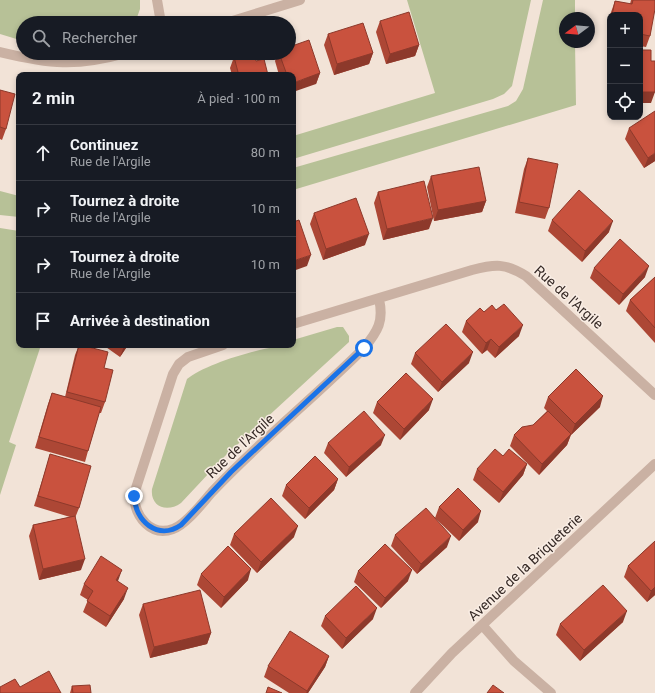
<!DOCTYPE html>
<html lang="fr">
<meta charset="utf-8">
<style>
:root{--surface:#171b24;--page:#20242c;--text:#f1f3f6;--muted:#9ea1a6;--line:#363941}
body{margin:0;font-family:Roboto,sans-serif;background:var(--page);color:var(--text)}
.controls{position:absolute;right:12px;top:12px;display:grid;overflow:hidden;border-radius:8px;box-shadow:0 2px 6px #0003}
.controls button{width:36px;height:36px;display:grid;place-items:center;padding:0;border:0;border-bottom:1px solid var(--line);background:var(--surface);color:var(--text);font:20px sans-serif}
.compass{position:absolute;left:559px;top:12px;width:36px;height:36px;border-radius:50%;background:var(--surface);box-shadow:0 2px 6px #0003;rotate:254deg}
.stop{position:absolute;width:12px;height:12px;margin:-9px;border:3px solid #1a73e8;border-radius:50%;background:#fff}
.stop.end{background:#1a73e8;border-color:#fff;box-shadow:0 1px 4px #0008}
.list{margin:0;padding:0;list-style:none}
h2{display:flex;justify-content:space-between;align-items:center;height:52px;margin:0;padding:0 16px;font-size:17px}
h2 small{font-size:13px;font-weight:400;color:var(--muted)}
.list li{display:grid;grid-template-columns:26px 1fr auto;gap:12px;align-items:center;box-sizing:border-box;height:56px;padding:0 16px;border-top:1px solid var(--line)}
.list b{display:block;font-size:15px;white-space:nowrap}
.list p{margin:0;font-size:13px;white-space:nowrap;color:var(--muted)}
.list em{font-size:13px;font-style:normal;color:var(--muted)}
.icon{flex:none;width:22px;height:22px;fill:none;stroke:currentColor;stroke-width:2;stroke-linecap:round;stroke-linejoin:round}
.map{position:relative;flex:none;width:655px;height:693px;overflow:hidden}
.search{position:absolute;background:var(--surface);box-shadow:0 2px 6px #0003;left:16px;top:16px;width:280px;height:44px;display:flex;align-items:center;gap:10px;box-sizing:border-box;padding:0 14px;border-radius:22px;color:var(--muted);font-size:15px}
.panel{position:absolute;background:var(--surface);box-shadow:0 2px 6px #0003;left:16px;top:72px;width:280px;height:276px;border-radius:8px}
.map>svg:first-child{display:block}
</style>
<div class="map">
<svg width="655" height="693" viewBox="0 0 655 693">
<rect width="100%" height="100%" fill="#f2e3d7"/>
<!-- green -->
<path fill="#b7c197" d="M0 0H140V9L135 23H23V41L0 34Z
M407 0H531L512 86 504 94 493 99 293 159V136L435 93Z
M543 0H575V18H565V42H575L576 105 293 190V168L508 106 516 101 523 89Z
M0 191 19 196V217L0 215Z
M0 228 19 231V345H41L9 442 16 445 0 495Z
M337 327H343L349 336V342L225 456 181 503C167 513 150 507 152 489L187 379C206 363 268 345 293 345V340Z"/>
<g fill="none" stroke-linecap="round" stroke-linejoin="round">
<!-- minor -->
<path stroke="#cab1a3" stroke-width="10" d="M157 0 161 23
M226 23 300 0
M0 52C50 64 76 67 126 53
M293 324 472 270C495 264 505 263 526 276L655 395
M223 345 188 357 179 364 173 374 136 488 134 496C135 517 151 537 173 529 186 525 203 502 212 492 260 441 315 397 364 348 378 331 384 321 379 299
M483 626 514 661 551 693
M415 693 452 653 655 464"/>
</g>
<!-- wall -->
<path fill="#ad4735" d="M631 0H655L650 36 646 47 640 46V15H610L615 1 630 4Z
M610 17V28L608 27Z
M380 21 419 45 415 56 386 64 376 32Z
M328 34 373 53 369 64 334 75 324 45Z
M278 53H289L320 73 316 84 293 75H279L275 61Z
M234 57 256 61 268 75H232L230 68Z
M0 90 6 129 2 140 0 139Z
M629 128 655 161 644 168 625 139Z
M528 158 549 208 545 219 515 213 524 169Z
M431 176 486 201 482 212 434 221 427 187Z
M378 192 429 229 383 240 374 203Z
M314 213 365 245 323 260 310 224Z
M552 220 609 232 582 262 548 231Z
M594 268 645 277 619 305 590 278Z
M655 277V343L626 311 630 300Z
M484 312 519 336 495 358 487 350 482 354 462 332 466 321Z
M79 345 104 368 105 402 101 413H99L88 451 85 462 35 448 48 404 52 393 65 397 75 355Z
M103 345H128L120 357Z
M415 353 469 363 438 392 411 364Z
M548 397 600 407 571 435 567 445 539 475 510 446 514 435 533 425 547 411 544 408Z
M377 402 429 410 400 440 373 413Z
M328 443 381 445 346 477 324 453Z
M50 454 79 508 75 518 81 570 39 580 29 536 33 525 70 517 34 506 47 465Z
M503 456 527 464 523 475 499 503 473 480 477 469Z
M338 479 334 490 305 519 282 496 286 485Z
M439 507 478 522 459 541 435 518Z
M234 534 294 537 257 573 230 545Z
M395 535 447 547 417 574 391 546Z
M655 541V595L647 602 624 577 628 566Z
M358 571 408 581 381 608 354 582Z
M201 574 248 580 221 608 197 585Z
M118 582 124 599 106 627 83 612 88 600 80 595 84 584Z
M143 604 211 633 207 644 150 658 139 615Z
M325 616 373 619 342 649 321 626Z
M623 622 580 661 556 635 560 624Z
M329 656 325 667 308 693H289L264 677 268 666Z
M72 686 91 693H70Z"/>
<!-- shaded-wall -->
<path fill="#8d392b" d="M419 45 415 56 386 64 390 54Z
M373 53 369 64 334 75 337 64Z
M320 73 316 84 293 92V83Z
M640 92H655L651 103H640Z
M655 153V161L644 168 648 158Z
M486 201 482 212 434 221 438 210Z
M433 218 429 229 383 240 387 229Z
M613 221 609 232 582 262 585 251Z
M369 234 365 245 323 260 326 249Z
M311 255 307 266 293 271V261Z
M649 266 645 277 619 305 623 294Z
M523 325 519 336 495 358 499 347Z
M491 339 487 350 482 354 486 343Z
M125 345H128L120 357 124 346Z
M473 352 469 363 438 392 442 382Z
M603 396 600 407 571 435 575 424Z
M433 399 429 410 400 440 404 429Z
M571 434 567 445 539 475 542 464Z
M385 435 381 445 346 477 349 467Z
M527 464 523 475 499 503 503 492Z
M338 479 334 490 305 519 309 508Z
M481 511 478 522 459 541 463 530Z
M298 526 294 537 257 573 261 562Z
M451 536 447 547 417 574 421 564Z
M85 559 81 570 39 580 43 569Z
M251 569 248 580 221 608 224 597Z
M122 570 118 581 112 591 116 580Z
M412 570 408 581 381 608 385 598Z
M655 587V595L647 602 651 591Z
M128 588 124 599 106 627 110 616Z
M377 608 373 619 342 649 346 638Z
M627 611 623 622 580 661 584 650Z
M211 633 207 644 150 658 154 647Z
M329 656 325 667 308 693H306Z"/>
<!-- building -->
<path fill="#c9523e" stroke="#8d392b" d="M633 0H655V9L650 36 640 34V15H612L615 1 632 4Z
M409 12 419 45 390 54 380 21Z
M363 23 373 53 337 64 328 34Z
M309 40 320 73 293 83V75H287L279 53H289V47Z
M640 50H651V61H655V92H640Z
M249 53H253L256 61 264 59 268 75H233L232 74 238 72 234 57Z
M213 73V75H207Z
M0 90 15 94 6 129 0 127Z
M655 111V153L648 158 629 128Z
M528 158 558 164 549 208 519 202Z
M479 167 486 201 438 210 431 176Z
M424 181 433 218 387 229 378 192Z
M579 190 613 221 585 251 552 220Z
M356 198 369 234 326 249 314 213Z
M299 220 311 255 293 261V222Z
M620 239 649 266 623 294 594 268Z
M655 277V328L630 300Z
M504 304 523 325 499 347 491 339 486 343 466 321 480 308 484 312 492 305 496 310Z
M446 324 473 352 442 382 415 353Z
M79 345H81L108 352 104 368 113 370 105 402 67 392Z
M576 369 603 396 575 424 548 397Z
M406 373 433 399 404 429 377 402Z
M52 393 101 407 88 451 39 437Z
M364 411 385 435 349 467 328 443Z
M548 411 571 434 542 464 514 435 522 427 533 425Z
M495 449 503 456 509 449 527 464 503 492 477 469Z
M50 454 91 466 79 508 38 496Z
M315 456 338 479 309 508 286 485Z
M458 488 481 511 463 530 439 507Z
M271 498 298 526 261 562 234 534Z
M426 508 451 536 421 564 395 535Z
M75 516 85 559 43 569 33 525Z
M655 541V587L651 591 628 566Z
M385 544 412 570 385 598 358 571Z
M228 546 251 569 224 597 201 574Z
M101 556 122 570 116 580 128 588 110 616 87 601 93 591 84 584Z
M603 585 627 611 584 650 560 624Z
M356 586 377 608 346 638 325 616Z
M200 590 211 633 154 647 143 604Z
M290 631 329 656 307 691 268 666Z
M49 671 61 693H0V687L15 679 20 687Z
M90 685 91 693H73L72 686Z
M493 685 504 693H487Z
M268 687 282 693H266Z"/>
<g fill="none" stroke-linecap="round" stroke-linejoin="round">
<!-- route -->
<path stroke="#1a73e8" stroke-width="5" d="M134 496C135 521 158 541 181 525L231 472 364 348"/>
</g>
<g text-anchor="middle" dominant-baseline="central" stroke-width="3" stroke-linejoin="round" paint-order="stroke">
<!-- street labels -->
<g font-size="14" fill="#352925" stroke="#f9ede4">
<text transform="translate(569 297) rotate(42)">Rue de l'Argile</text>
<text transform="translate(240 446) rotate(-43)">Rue de l'Argile</text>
<text transform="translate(525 567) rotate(-43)">Avenue de la Briqueterie</text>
</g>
</g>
</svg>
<div class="controls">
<button>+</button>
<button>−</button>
<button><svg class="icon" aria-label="locate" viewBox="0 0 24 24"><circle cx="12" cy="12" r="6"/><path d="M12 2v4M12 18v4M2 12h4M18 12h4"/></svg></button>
</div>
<svg class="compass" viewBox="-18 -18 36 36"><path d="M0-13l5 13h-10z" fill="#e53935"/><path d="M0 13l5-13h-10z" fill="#9ea1a6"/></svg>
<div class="stop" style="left:364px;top:348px"></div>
<div class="stop end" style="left:134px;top:496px"></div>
<div class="search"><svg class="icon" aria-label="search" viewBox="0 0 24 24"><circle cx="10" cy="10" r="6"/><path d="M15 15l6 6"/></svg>Rechercher</div>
<section class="panel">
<h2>2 min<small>À pied · 100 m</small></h2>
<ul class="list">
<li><svg class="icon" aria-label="ahead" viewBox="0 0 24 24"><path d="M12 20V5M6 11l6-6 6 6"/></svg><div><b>Continuez</b><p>Rue de l'Argile</p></div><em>80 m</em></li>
<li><svg class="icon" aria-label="right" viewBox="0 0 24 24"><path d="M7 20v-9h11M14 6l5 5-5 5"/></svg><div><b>Tournez à droite</b><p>Rue de l'Argile</p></div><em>10 m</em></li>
<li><svg class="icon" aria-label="right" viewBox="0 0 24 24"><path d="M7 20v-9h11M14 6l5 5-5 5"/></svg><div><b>Tournez à droite</b><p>Rue de l'Argile</p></div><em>10 m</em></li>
<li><svg class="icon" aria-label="arrive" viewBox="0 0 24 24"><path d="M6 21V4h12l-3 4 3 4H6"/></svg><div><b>Arrivée à destination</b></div></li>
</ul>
</section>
</div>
